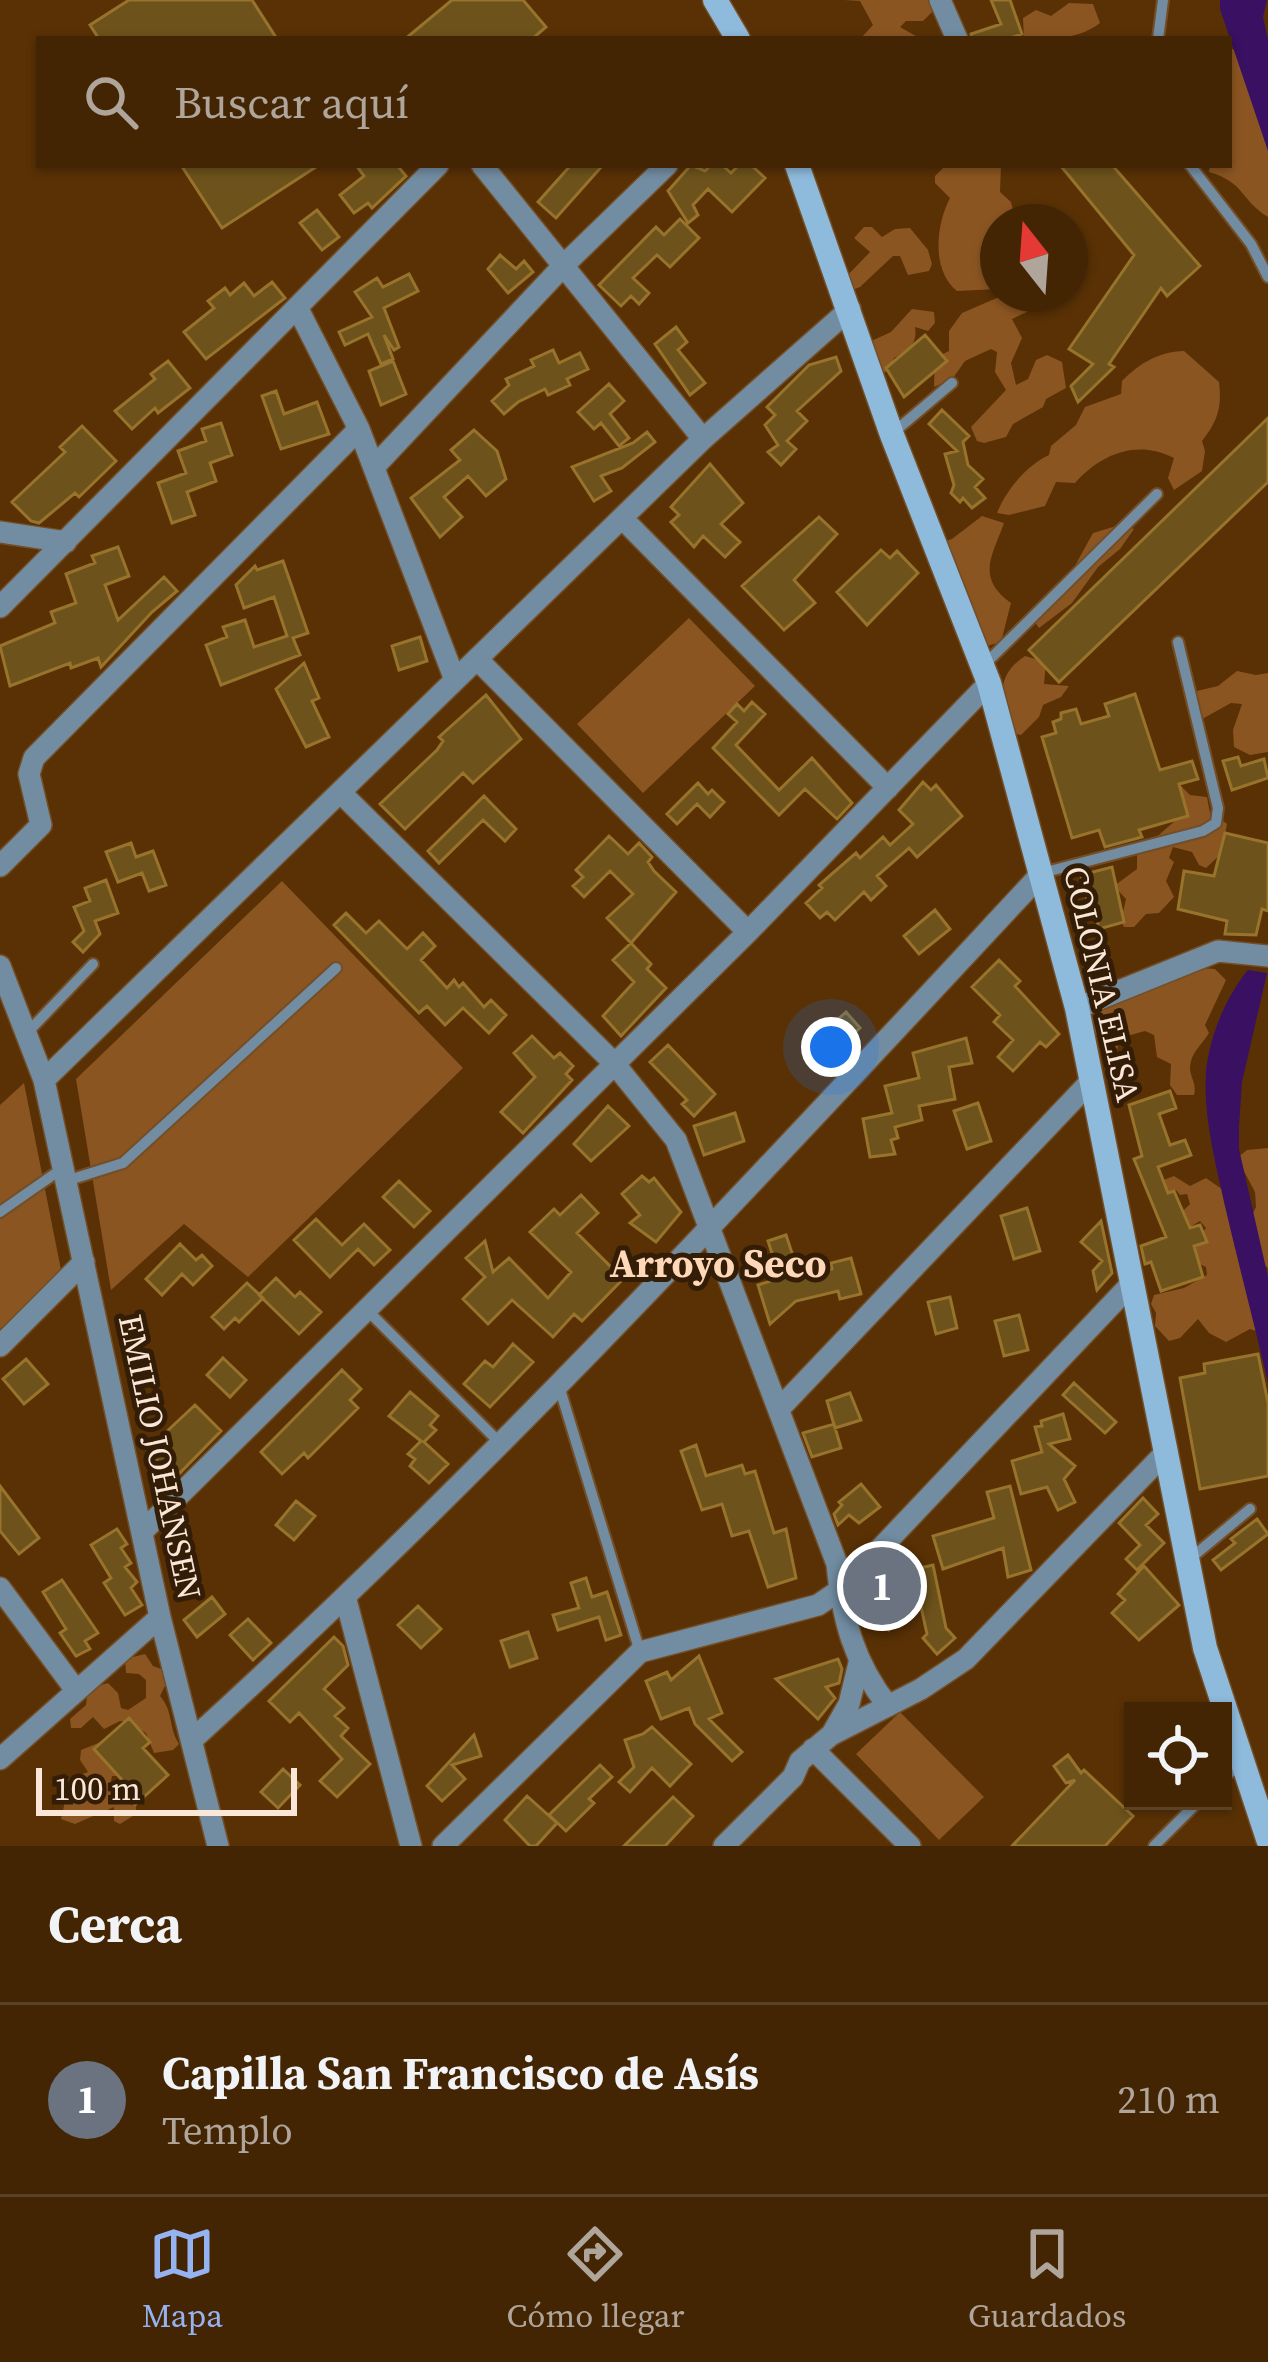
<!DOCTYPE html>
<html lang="es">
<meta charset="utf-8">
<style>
:root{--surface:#432504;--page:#4a2d0e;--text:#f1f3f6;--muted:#afa59a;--line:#5b4226;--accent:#95b2f1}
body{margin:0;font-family:"Source Serif 4",serif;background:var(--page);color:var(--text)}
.controls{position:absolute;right:36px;bottom:36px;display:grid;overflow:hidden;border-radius:0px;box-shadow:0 3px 9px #0004}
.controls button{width:108px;height:108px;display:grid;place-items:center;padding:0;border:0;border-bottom:3px solid var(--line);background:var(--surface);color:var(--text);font:60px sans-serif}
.compass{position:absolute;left:980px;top:204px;width:108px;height:108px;border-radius:50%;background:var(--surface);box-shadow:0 3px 9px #0004;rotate:343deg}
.scale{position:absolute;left:36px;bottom:30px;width:261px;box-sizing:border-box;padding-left:12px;border:6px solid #fbe7d8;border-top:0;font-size:33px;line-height:42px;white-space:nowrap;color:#fbe7d8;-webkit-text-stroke:9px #341d07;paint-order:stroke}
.you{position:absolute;left:831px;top:1047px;width:42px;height:42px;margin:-30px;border:9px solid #fff;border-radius:50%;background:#1a73e8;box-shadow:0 0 0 18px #1a73e833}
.badge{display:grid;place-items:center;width:78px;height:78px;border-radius:50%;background:var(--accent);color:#fff;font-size:39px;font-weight:700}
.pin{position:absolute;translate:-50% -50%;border:6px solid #fff;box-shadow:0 3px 12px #0006}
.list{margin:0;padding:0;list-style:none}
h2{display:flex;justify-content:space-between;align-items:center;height:156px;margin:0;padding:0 48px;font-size:51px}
h2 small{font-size:39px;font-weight:400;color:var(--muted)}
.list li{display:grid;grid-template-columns:78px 1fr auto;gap:36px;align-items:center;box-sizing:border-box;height:192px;padding:0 48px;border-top:3px solid var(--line)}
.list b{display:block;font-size:45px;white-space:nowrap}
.list p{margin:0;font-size:39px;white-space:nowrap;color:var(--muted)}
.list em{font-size:39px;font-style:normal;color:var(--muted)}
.icon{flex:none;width:66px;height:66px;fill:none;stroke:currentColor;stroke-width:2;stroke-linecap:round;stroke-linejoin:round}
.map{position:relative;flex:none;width:1268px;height:1846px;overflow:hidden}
.search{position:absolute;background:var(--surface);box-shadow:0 3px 9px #0004;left:36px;right:36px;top:36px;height:132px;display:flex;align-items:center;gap:30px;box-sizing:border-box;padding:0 42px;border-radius:0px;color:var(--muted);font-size:45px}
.sheet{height:348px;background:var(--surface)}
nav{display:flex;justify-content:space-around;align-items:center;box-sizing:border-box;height:168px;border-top:3px solid var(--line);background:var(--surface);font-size:33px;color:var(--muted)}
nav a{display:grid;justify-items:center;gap:6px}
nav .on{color:var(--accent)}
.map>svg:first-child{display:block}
</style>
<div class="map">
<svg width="1268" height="1846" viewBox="0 0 1268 1846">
<rect width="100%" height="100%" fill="#593105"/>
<!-- green -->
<path fill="#8b5521" d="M844 0H931L934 10 923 21H906L900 27 921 39H860L873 25 860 1Z
M1069 3 1093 4 1100 23C1078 40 1051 39 1024 39L1023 18 1036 10 1051 16Z
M1229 47 1240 53 1268 121V217C1239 199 1246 183 1209 172L1210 165H1229Z
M946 165H1001L1000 192 1011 202 1016 222H998V289L957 291C931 270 936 225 950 198L935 183V176Z
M864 227H872L882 237 895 229 910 228 928 250 932 264 929 271 908 275 900 256H893L860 287 847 292 845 278 870 252 854 238Z
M1006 294H1043L1031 310 1012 319 1022 338 1011 363 1016 385 1028 379 1036 360 1047 355 1062 362 1066 388 1046 399 1043 407 1013 424 1006 437 984 443 977 441 971 427 1006 390 995 372 997 352 991 349 965 361 953 378 934 387 935 358 949 351V331L962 313Z
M912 309 934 312 935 323 928 331 915 327C918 344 908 351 894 358L892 368 882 374 867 343 891 332Z
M1184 351 1219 382C1222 407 1218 421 1202 441L1205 451 1202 471 1174 490 1168 478 1174 458C1137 439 1101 454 1075 483L1056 482 1045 506 1009 515 997 513C1006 490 1026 466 1049 455L1051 446 1076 425 1085 407 1121 394 1122 381C1140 363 1158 352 1184 351Z
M982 516 1004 523C993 555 975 577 1011 603L1001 642 983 647 940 543 952 539Z
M1123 524 1134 529 1120 549 1098 567 1072 603 1039 628 1032 618 1065 584 1093 533Z
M689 618 755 686 643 793 577 724Z
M1025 656 1046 662 1044 684 1069 686 1061 697 1043 705 1039 717 1021 735 1012 733C1002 700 993 677 1025 656Z
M1237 671 1256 675 1268 673V752L1250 755 1234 747 1233 730 1242 704 1231 703 1204 718 1187 706 1197 691 1218 686Z
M1181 786 1190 795 1207 797 1212 824 1222 820 1227 824 1221 854 1206 868 1199 865 1192 852 1173 847 1169 858 1174 862 1166 881 1174 897 1159 913 1146 914 1134 927H1124L1121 921 1126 899 1114 886 1137 869V854L1176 820 1161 792Z
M282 881 463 1068 248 1277 184 1224 111 1290 76 1079Z
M1203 968 1215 969 1226 980 1205 1025 1209 1033C1202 1045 1191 1052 1190 1067 1190 1078 1197 1083 1194 1095H1177L1170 1085 1171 1064 1157 1057 1154 1035 1145 1031 1120 1038 1117 1050 1127 1068 1114 1074 1106 1073 1099 1039 1089 1021C1110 1000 1139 995 1163 978L1174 981Z
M24 1083 62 1275 0 1329V1105Z
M1268 1148V1268L1259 1261 1251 1217 1256 1207 1255 1192 1237 1158 1247 1150Z
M1174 1176 1190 1186 1206 1178 1226 1192 1262 1333 1250 1329 1226 1342 1209 1333 1198 1319 1180 1338 1169 1341 1155 1326 1156 1313 1151 1304 1154 1295 1184 1288 1207 1275 1206 1267 1196 1262 1190 1250 1206 1228 1200 1221 1188 1228 1170 1224 1190 1204 1187 1194 1180 1195 1176 1190 1164 1196 1156 1183Z
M145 1654 153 1666 164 1670 167 1682 160 1696C174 1712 168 1727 179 1744L173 1750 154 1753 146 1733 128 1722 120 1721 104 1729 93 1717 81 1728H71L70 1719 86 1705 88 1689 108 1683 118 1693 121 1708 128 1710 146 1698V1680L139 1674 126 1673 125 1659Z
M900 1712 984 1797 939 1840 856 1754Z
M101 1742 119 1776H112L111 1781 120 1790V1799L136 1807V1814L120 1824 114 1821V1807L75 1824 61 1819 66 1797 58 1786 60 1782 88 1772 80 1760 81 1750Z"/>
<!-- water -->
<path fill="#391062" d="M1220 0H1267L1263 17 1268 40V151L1220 9Z
M1248 970 1267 973 1242 1082 1239 1126V1149L1268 1277V1383C1254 1323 1238 1262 1224 1202 1215 1160 1203 1115 1206 1072 1209 1038 1226 996 1248 970Z"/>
<!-- building -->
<path fill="#6d521b" stroke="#97732c" stroke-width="3" d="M129 0H252L277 39H99L90 25Z
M452 0H523L546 27 532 39H405Z
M991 0H1010L1022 34 1007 39H972L971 34 1001 24Z
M181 165H319L222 228Z
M356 165H397L406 176 372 208 368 203 354 213 340 195 364 176Z
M571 165H603L556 218 538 202Z
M691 165 705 171 711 165H722L731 173 739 165H751L765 178 732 212 708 189 693 205 698 215 688 223 668 191Z
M1060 165H1112L1200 266 1167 296 1161 288 1109 364 1114 367 1078 402 1071 386 1093 364 1069 349 1134 255Z
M317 210 339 237 322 250 300 223Z
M680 219 699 238 670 267 657 255 633 278 649 293 639 304 631 296 621 306 599 285 656 227 664 235Z
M500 255 516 269 524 261 533 272 508 293 488 269Z
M409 274 418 291 384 308 399 347 394 350 384 335 393 359 381 364 368 334 345 345 339 332 372 317 355 292 377 278 383 287Z
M272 282 285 298 206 359 184 332 214 308 208 301 225 288 230 295 244 283 254 296Z
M676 327 687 342 678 350 705 383 690 395 655 344Z
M925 335 947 361 904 397 886 368Z
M553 350 559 363 580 353 588 369 567 379 570 385 548 395 545 389 518 402 504 414 492 401 509 385 506 379 534 366 531 360Z
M836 357 841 371 797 411 807 421 787 441 796 449 781 465 768 452 778 445 765 425 775 415 767 407 809 365Z
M168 361 190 388 158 413 155 408 132 429 115 411 155 379 151 374Z
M393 361 406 394 381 405 369 371Z
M609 384 624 401 610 414 629 438 619 446 601 423 594 429 578 412Z
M276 391 284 414 317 402 329 434 281 449 262 396Z
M942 410 969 436 963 442 968 465 983 479 975 487 985 498 972 508 963 498 960 502 951 493 954 485 945 454 957 451 929 424Z
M1268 418V482L1059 682 1029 650Z
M221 423 232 455 210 463 216 481 187 492 195 515 172 523 158 483 186 473 178 451 206 441 202 429Z
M82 426 116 461 79 497 75 493 39 523 31 521 12 502 65 452 60 447Z
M474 430 497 451 506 479 486 496 468 476 444 497 462 517 440 537 411 498 460 460 451 450Z
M647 432 655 442 622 468 601 476 611 491 594 501 572 467 633 443Z
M710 464 743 503 721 524 740 542 725 557 703 536 694 547 671 522 679 515 671 507Z
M819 517 837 534 794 580 815 603 784 630 742 586Z
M118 547 129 576 105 585 118 620 164 577 177 591 152 612 101 667 98 658 71 668 70 663 10 686 0 646 55 623 51 612 76 603 66 574 95 563 92 556Z
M881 550 890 558 897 551 918 573 867 625 837 592Z
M283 561 308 633 293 638 300 655 221 685 206 645 227 637 223 627 245 620 254 647 287 636 274 597 244 608 236 585 255 566 257 570Z
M420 637 427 661 399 670 392 646Z
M304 663 319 698 312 701 329 737 306 747 276 689Z
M1135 694 1160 770 1192 761 1198 779 1179 784 1188 816 1139 830 1142 837 1105 847 1099 830 1072 838 1042 737 1056 733 1053 722 1061 719V713L1076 709 1081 724 1109 716 1105 704Z
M486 695 521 739 473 783 463 773 405 829 380 804 437 750 443 741 439 737Z
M752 702 765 714 736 745 779 790 812 758 852 803 837 819 805 789 779 815 713 748 737 722 728 714 737 704 744 711Z
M1238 757 1241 766 1264 759 1268 778 1232 790 1223 761Z
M923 782 931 790 936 785 962 816 917 857 909 848 877 876 886 886 871 900 864 892 835 920 827 912 820 918 806 903 822 888 819 885 856 853 860 858 883 837 890 845 913 824 899 810Z
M698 783 708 794 712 790 724 802 710 817 697 804 677 824 667 814Z
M484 796 516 829 505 841 483 820 439 863 428 851Z
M1225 833 1268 843V911L1262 909 1256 935 1225 934 1227 921 1178 909 1184 871 1214 876Z
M609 836 628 854 639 843 652 857 648 862 654 871 676 892 631 943 607 918 633 894 610 871 584 897 573 886 583 877 576 870Z
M131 843 136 857 153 851 166 885 149 891 142 873 118 882 106 852Z
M1112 867 1124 922 1099 929 1092 897 1087 899 1081 875Z
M106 880 118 913 95 921 100 934 83 952 73 942 84 931 74 907 90 901 85 888Z
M935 910 950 929 919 954 904 936Z
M346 913 366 933 379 921 407 949 423 933 435 946 421 960 447 988 454 980 459 987 463 983 484 1007 491 1000 506 1015 489 1033 463 1008 445 1025 427 1006 419 1013 334 925Z
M631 943 651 964 647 969 666 988 621 1036 603 1016 634 982 613 960Z
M999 960 1020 981 1015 986 1059 1034 1046 1047 1040 1042 1013 1071 998 1057 1013 1040 994 1022 1000 1015 972 987Z
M846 1012 860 1028 832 1054 813 1034 826 1024 829 1027Z
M532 1036 554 1058 560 1053 573 1066 566 1074 572 1080 523 1133 501 1112 535 1077 514 1053Z
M966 1038 972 1063 949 1067 955 1099 919 1106 922 1120 895 1127 898 1138 891 1140 895 1154 870 1157 863 1119 892 1113 885 1086 919 1078 913 1053Z
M668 1045 715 1094 694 1116 682 1104 687 1100 650 1062Z
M1170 1091 1176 1108 1159 1114 1170 1145 1185 1140 1191 1155 1158 1167 1168 1193 1174 1191 1190 1228 1200 1225 1207 1242 1194 1246 1203 1277 1161 1291 1151 1262 1145 1264 1141 1246 1166 1237 1134 1159 1142 1156 1129 1105Z
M978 1103 991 1141 967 1149 954 1111Z
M608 1106 629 1126 591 1161 574 1144Z
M735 1113 744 1141 704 1155 694 1126Z
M642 1176 649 1182 654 1178 681 1212 656 1242 630 1223 640 1215 622 1194Z
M399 1181 430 1211 414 1227 383 1197Z
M581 1195 598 1213 577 1233 623 1279 582 1321 574 1314 553 1337 512 1300 488 1324 463 1299 485 1277 466 1258 485 1241 493 1272 509 1258 548 1298 571 1272 530 1232 554 1209 560 1215Z
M1027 1208 1040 1251 1014 1259 1001 1216Z
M316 1219 342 1245 364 1224 390 1250 374 1265 358 1249 330 1277 294 1240Z
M1101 1221 1112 1273 1097 1290 1093 1271 1102 1261 1081 1242Z
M786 1235 800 1277 832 1269 831 1263 851 1258 861 1294 840 1299 838 1291 796 1301 770 1324 758 1285 780 1278 768 1241Z
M180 1244 196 1260 202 1255 212 1266 193 1285 182 1274 162 1295 146 1279Z
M276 1278 295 1297 300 1292 321 1312 299 1334 259 1295Z
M247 1283 263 1298 239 1322 235 1318 224 1329 212 1317Z
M950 1297 957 1328 936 1334 928 1302Z
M1019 1315 1028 1350 1004 1356 995 1321Z
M513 1344 533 1362 490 1407 464 1384 485 1361 493 1367Z
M1258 1354 1268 1403V1476L1200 1489 1180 1378 1205 1373 1204 1364Z
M223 1358 246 1380 230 1397 207 1375Z
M26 1359 48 1384 24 1404 3 1379Z
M342 1370 361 1389 350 1400 358 1408 308 1458 304 1453 282 1474 261 1452Z
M1074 1383 1116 1422 1105 1433 1063 1395Z
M410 1392 438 1416 430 1425 436 1430 424 1442 448 1464 429 1483 410 1466 415 1459 408 1454 421 1441 389 1416Z
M850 1393 861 1420 835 1428 827 1401Z
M195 1405 221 1431 174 1479 147 1450Z
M1063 1414 1070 1439 1049 1444 1075 1466 1064 1479 1075 1502 1058 1510 1047 1487 1021 1494 1012 1461 1042 1452 1035 1427 1042 1426 1041 1421Z
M834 1424 841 1448 812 1457 803 1433Z
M696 1445 706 1476 742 1465 745 1474 755 1471 774 1533 786 1529 796 1578 768 1587 749 1531 732 1536 722 1504 702 1510 681 1451Z
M861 1484 880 1507 859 1523 849 1515 838 1525 834 1514 842 1505 839 1502Z
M0 1486 39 1538 19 1554 0 1531Z
M1010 1486 1031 1570 1008 1577 1003 1548 943 1569 933 1536 994 1518 987 1492Z
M1143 1498 1158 1514 1146 1525 1164 1543 1137 1570 1126 1559 1140 1545 1119 1523Z
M296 1501 315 1516 294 1540 276 1525Z
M1257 1519 1268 1534 1221 1570 1213 1560 1235 1543 1231 1539Z
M117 1529 127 1544 121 1548 131 1563 125 1567 137 1582 131 1588 142 1605 125 1615 104 1583 111 1578 91 1545Z
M933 1565 946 1628 955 1638 937 1654 923 1638 927 1634 921 1607 889 1630 870 1602 916 1569Z
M1144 1566 1179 1605 1139 1640 1112 1613 1125 1600 1118 1594Z
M586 1578 592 1597 607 1592 621 1635 606 1640 599 1617 558 1630 553 1615 579 1608 571 1583Z
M62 1580 98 1633 85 1641 90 1649 76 1656 60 1633 66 1629 43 1592Z
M212 1597 225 1614 197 1637 184 1620Z
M418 1606 441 1629 421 1648 398 1625Z
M248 1619 271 1643 253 1660 230 1635Z
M528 1632 537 1658 510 1667 501 1641Z
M334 1637 343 1646 348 1665 324 1689 344 1708 335 1716 348 1728 341 1736 370 1764 337 1797 320 1781 342 1759 299 1713 290 1722 269 1701Z
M699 1656 722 1713 709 1719 742 1752 732 1761 695 1724 689 1708 661 1719 646 1681 667 1672 671 1680Z
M838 1659 842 1669 839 1683 826 1687 835 1698 818 1719 776 1679Z
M129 1718 150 1742 143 1748 168 1775 135 1805 117 1786 123 1781 94 1749Z
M652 1727 691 1764 670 1786 652 1768 630 1792 619 1782 634 1767 625 1740 643 1734Z
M474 1735 481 1756 452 1765 465 1779 442 1801 427 1786Z
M1068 1755 1081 1773 1084 1770 1133 1816 1105 1846H1012L1075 1780 1066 1783 1054 1766Z
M600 1765 612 1777 589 1799 594 1803 566 1831 549 1815Z
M283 1769 300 1785 278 1808 261 1792Z
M527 1796 557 1823 536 1846H530L505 1820Z
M673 1797 693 1816 665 1846H624Z"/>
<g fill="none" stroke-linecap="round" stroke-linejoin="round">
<defs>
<path id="lane" d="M1158 39 1163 0
M1190 165 1251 244 1268 277
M894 432 952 383
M985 664 1157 494
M1042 873 1203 831 1216 823 1218 808 1178 642
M26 1034 93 964
M66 1181 123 1163 336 968
M0 1212 63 1168
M366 1309 499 1442
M559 1386 640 1652
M1191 1558 1250 1509
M1223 1777 1243 1764
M1154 1846 1199 1801"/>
<path id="street" d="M940 0 957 39
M482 165 703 439
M298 309 359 429 455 680
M374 467 565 264 667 165
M622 518 888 788
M0 532 66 542
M0 607 438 165
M477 659 748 932
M341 793 613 1062 676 1140 837 1564C842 1618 854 1663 888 1706
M0 866 41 825 29 774 34 758 359 429
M0 966 44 1080 160 1617 218 1846
M1077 1008 1218 951 1268 956
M44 1080 703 439 850 309
M0 1346 84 1262
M780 1408 1092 1080
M143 1531 748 932 989 683
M0 1588 75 1689
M346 1600 411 1846
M832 1734 849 1704 859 1663
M192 1740C492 1467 766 1169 1042 873
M813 1749 910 1846
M0 1759 160 1617
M443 1846 640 1652 818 1605 843 1588 1133 1282
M724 1846 793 1777 800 1761 831 1735 921 1689 966 1659 1167 1451"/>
<path id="secondary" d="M715 0 738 39
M797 165 892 435 989 683 1077 1008 1205 1648 1268 1839"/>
</defs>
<!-- lane casing -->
<use href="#lane" stroke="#734e27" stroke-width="14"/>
<!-- street casing -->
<use href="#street" stroke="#734e27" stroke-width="24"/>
<!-- secondary casing -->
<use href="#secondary" stroke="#734e27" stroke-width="27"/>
<!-- lane -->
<use href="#lane" stroke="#728da2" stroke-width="10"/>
<!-- street -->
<use href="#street" stroke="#728da2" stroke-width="21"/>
<!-- secondary -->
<use href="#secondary" stroke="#8ebadc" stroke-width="24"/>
</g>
<g text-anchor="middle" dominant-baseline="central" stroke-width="10" stroke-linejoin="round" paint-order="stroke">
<!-- street labels -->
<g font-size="33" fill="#fbe7d8" stroke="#341d07">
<text transform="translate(1102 984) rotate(77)">COLONIA ELISA</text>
<text transform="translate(160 1457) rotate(78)">EMILIO JOHANSEN</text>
</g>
<!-- quarter labels -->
<g font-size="39" font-weight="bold" fill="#fed8b9" stroke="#341d07">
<text x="718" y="1263">Arroyo Seco</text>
</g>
</g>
</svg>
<div class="controls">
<button><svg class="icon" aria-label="locate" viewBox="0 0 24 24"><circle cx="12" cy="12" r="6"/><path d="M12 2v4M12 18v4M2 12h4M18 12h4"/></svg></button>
</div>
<svg class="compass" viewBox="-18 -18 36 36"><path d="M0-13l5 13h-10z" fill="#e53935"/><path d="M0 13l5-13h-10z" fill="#afa59a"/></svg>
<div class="scale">100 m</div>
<div class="you"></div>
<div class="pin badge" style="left:882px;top:1586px;background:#6b7280">1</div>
<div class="search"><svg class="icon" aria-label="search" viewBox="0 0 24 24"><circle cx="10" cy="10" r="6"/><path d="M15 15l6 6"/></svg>Buscar aquí</div>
</div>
<section class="sheet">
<h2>Cerca<small></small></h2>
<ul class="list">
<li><span class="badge" style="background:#6b7280">1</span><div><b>Capilla San Francisco de Asís</b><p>Templo</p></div><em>210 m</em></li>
</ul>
</section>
<nav>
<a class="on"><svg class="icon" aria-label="map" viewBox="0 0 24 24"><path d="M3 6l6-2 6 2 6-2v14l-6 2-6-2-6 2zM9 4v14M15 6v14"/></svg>Mapa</a>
<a><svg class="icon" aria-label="directions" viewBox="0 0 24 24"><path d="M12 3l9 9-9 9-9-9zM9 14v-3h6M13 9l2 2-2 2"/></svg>Cómo llegar</a>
<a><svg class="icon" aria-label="saved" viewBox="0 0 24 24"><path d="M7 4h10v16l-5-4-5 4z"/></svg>Guardados</a>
</nav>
